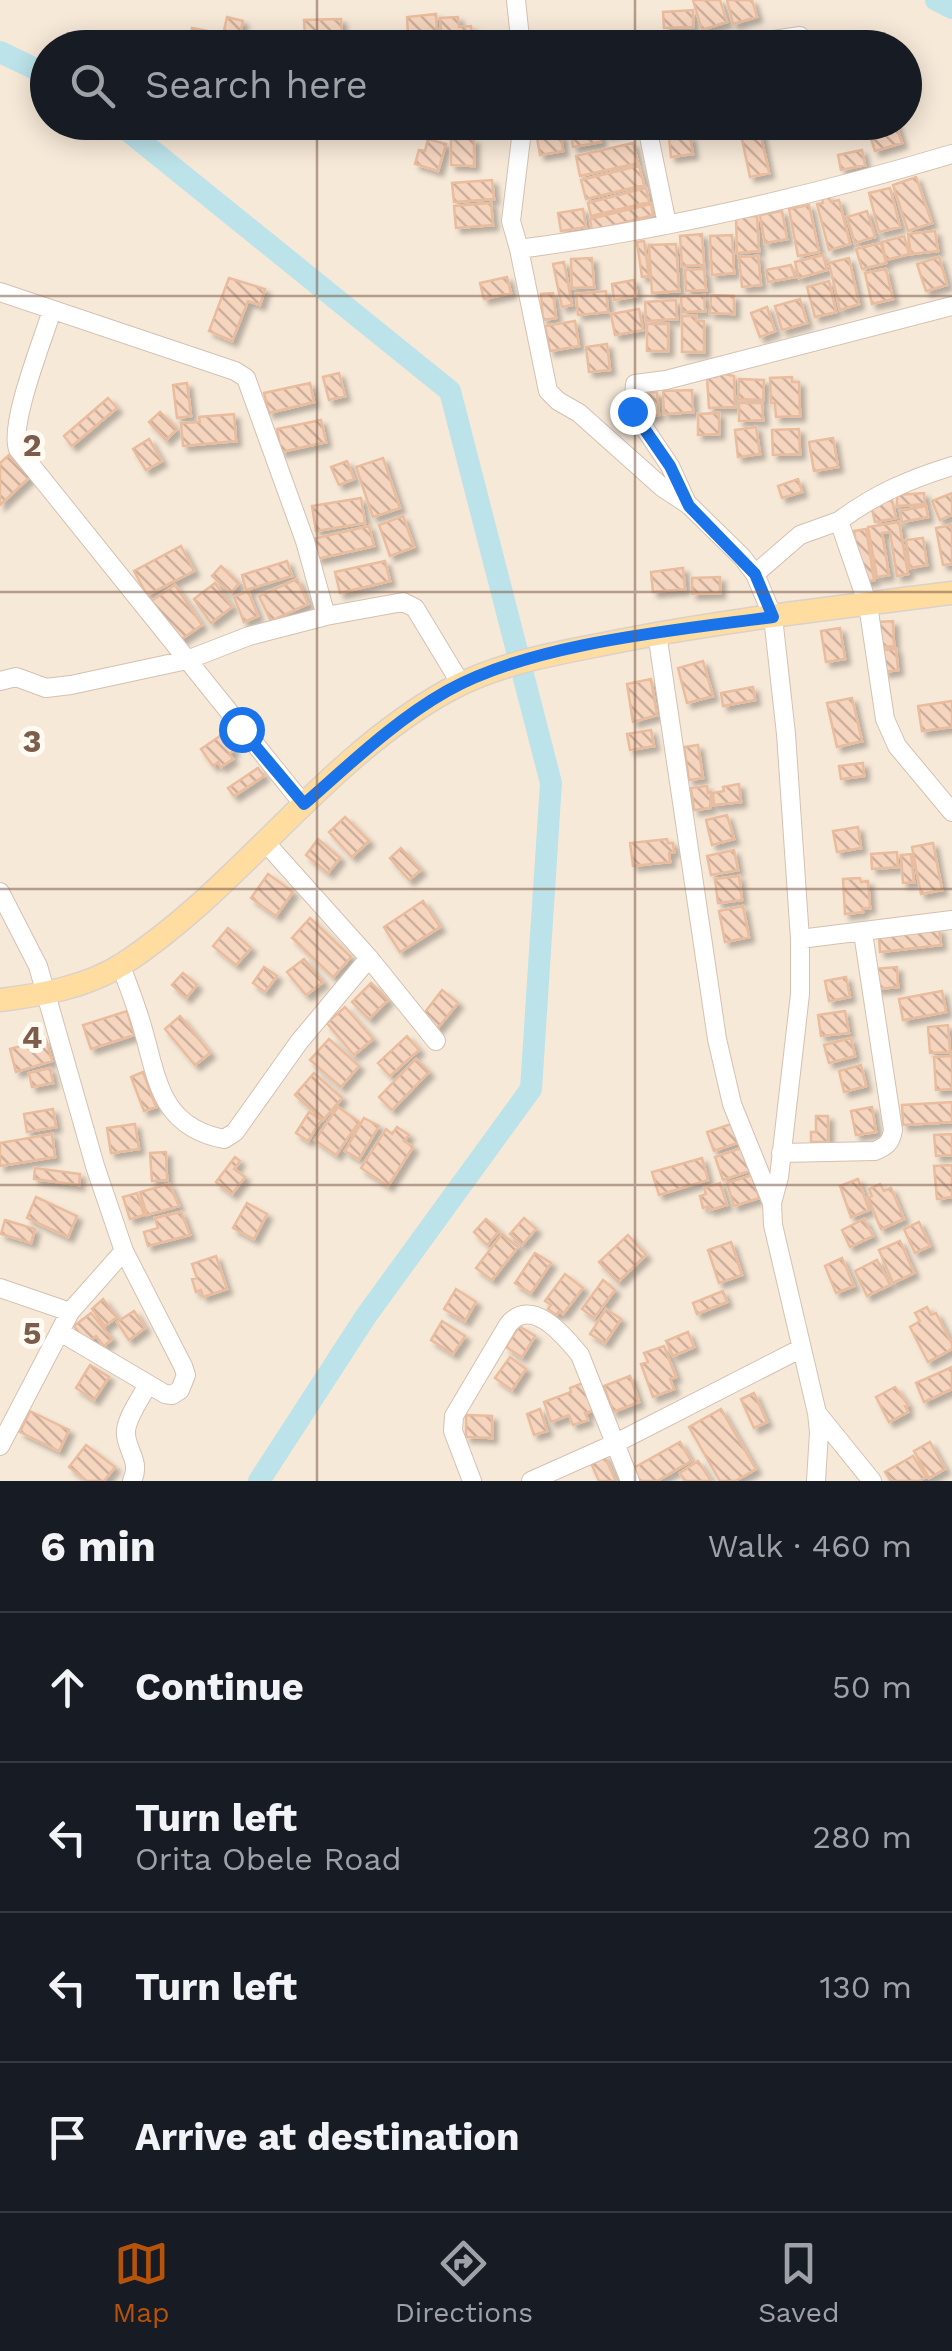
<!DOCTYPE html>
<meta charset="utf-8">
<style>
:root{--surface:#171b24;--page:#20242c;--text:#f1f3f6;--muted:#9ea1a6;--line:#363941;--accent:#b45309}
body{margin:0;font-family:"Work Sans",sans-serif;background:var(--page);color:var(--text)}
.stop{position:absolute;width:30px;height:30px;margin:-22px;border:8px solid #1a73e8;border-radius:50%;background:#fff}
.stop.end{background:#1a73e8;border-color:#fff;box-shadow:0 2px 10px #0008}
.list{margin:0;padding:0;list-style:none}
h2{display:flex;justify-content:space-between;align-items:center;height:130px;margin:0;padding:0 40px;font-size:42px}
h2 small{font-size:32px;font-weight:400;color:var(--muted)}
.list li{display:grid;grid-template-columns:65px 1fr auto;gap:30px;align-items:center;box-sizing:border-box;height:150px;padding:0 40px;border-top:2px solid var(--line)}
.list b{display:block;font-size:38px;white-space:nowrap}
.list p{margin:0;font-size:32px;white-space:nowrap;color:var(--muted)}
.list em{font-size:32px;font-style:normal;color:var(--muted)}
.icon{flex:none;width:55px;height:55px;fill:none;stroke:currentColor;stroke-width:2;stroke-linecap:round;stroke-linejoin:round}
.map{position:relative;flex:none;width:952px;height:1481px;overflow:hidden}
.search{position:absolute;background:var(--surface);box-shadow:0 5px 25px #0003;left:30px;right:30px;top:30px;height:110px;display:flex;align-items:center;gap:25px;box-sizing:border-box;padding:0 35px;border-radius:55px;color:var(--muted);font-size:38px}
.sheet{height:730px;background:var(--surface)}
nav{display:flex;justify-content:space-around;align-items:center;box-sizing:border-box;height:140px;border-top:2px solid var(--line);background:var(--surface);font-size:28px;color:var(--muted)}
nav a{display:grid;justify-items:center;gap:5px}
nav .on{color:var(--accent)}
.map>svg:first-child{display:block}
</style>
<div class="map">
<svg width="952" height="1481" viewBox="0 0 952 1481">
<defs>
<pattern id="building-back-hatch" width="6" height="6" patternUnits="userSpaceOnUse" patternTransform="scale(2.5)"><rect width="6" height="6" fill="#f6d5bf"/><path d="M-1 5l2 2M0 0l6 6M5-1l2 2" fill="none" stroke="#ccb09d"/></pattern>
<filter id="shadow"><feDropShadow dx="5" dy="5" stdDeviation="2.5" flood-color="#0004"/></filter>
</defs>
<rect width="100%" height="100%" fill="#fef6ea"/>
<!-- residential -->
<path fill="#f7e9d8" fill-rule="evenodd" d="M0 0H952V1481H0ZM48 48H904V122H48Z"/>
<g fill="none" stroke-linecap="round" stroke-linejoin="round">
<!-- river -->
<path stroke="#bce3ea" stroke-width="22" d="M936 0 952 8
M0 52 48 75
M117 122 450 391 551 783 531 1089 366 1316 259 1481"/>
</g>
<!-- building -->
<path fill="url(#building-back-hatch)" stroke="#eabc9e" stroke-width="2.5" filter="url(#shadow)" d="M693 0H720L727 22 702 30Z
M727 0H752L757 17 733 24Z
M693 10V27L664 28 663 12Z
M436 14 437 31 408 34 407 17Z
M227 17 243 21 239 38 223 35Z
M458 17 459 27 471 26 472 36 442 39 440 18Z
M341 19 342 41 310 46 309 37H305L304 20Z
M192 28 218 33 215 48H188Z
M434 36 435 48H380L379 40Z
M569 122H597L601 142 573 147Z
M603 122H632L633 128 606 134Z
M758 122 769 173 750 177 739 125Z
M895 122 902 143 875 151 866 123Z
M561 135 563 151 540 155 537 138Z
M690 136 693 154 671 157 669 138Z
M428 139 446 144 438 171 415 164 419 150 425 151Z
M451 139H474V166L451 165Z
M633 143 638 163 580 176 576 156Z
M862 150 865 165 841 170 838 155Z
M639 166 644 185 586 199 581 180Z
M916 177 932 223 908 231 893 185Z
M492 180 494 199 454 202 452 183Z
M646 188 649 202 591 216 588 203Z
M890 188 900 227 879 232 869 193Z
M829 196 831 202 839 200 850 244 829 250 817 204 823 203 822 198Z
M491 203 493 225 456 228 454 206Z
M651 204 653 215 592 231 590 219Z
M809 205 819 252 798 256 789 209Z
M583 209 586 227 561 231 558 213Z
M782 211 787 239 765 243 760 215Z
M867 211 875 237 855 243 847 217Z
M757 216 759 251 737 253 736 217Z
M935 231 938 251 911 254 908 234Z
M702 234 704 265 682 266 680 236Z
M732 235 734 273 712 275 710 236Z
M904 236 909 254 886 260 882 242Z
M644 241 649 276 642 277 637 242Z
M881 243 886 263 862 269 856 249Z
M676 244 679 291 652 293 649 245Z
M823 255 827 270 799 278 795 262Z
M758 256 761 285 742 287 739 257Z
M939 257 947 285 926 291 917 264Z
M592 258 594 287 572 288 571 259Z
M849 258 859 304 840 310 829 263Z
M564 262 572 305 562 307 553 264Z
M791 265 795 277 768 282 766 270Z
M704 269 706 290 686 291 685 270Z
M886 269 893 299 872 304 865 273Z
M507 277 511 293 484 299 480 283Z
M229 278 265 289 260 305 248 301 232 341 209 331Z
M634 280 637 296 614 300 612 284Z
M829 281 836 312 815 317 807 287Z
M606 291 608 312 578 315 576 294Z
M553 293 556 318 543 320 541 294Z
M704 295 705 311 682 312 681 297Z
M711 295 734 296V314L710 313Z
M800 299 807 323 782 330 775 306Z
M676 300 677 319 646 321 645 302Z
M767 307 775 331 760 337 751 313Z
M639 309 643 330 615 335 611 314Z
M682 316H696V321H704V352H682Z
M575 321 579 346 550 351 545 326Z
M647 324H668V351H647Z
M607 344 610 370 589 372 586 347Z
M716 372 734 376 735 407 709 408 707 377H716Z
M339 373 345 396 329 400 323 377Z
M792 377V382H799L800 416 776 417 775 403H771L770 378Z
M739 379 764 380 763 400 738 399Z
M187 383 191 416 177 418 173 385Z
M310 383 314 402 269 413 264 393Z
M692 390 693 412 664 414 663 391Z
M657 392 659 415 639 417 638 393Z
M108 398 117 408 72 446 64 436Z
M739 403H762L763 420 739 421Z
M160 412 177 429 166 440 149 422Z
M719 413V434L698 435V414Z
M234 414 236 441 183 446 181 423 200 422 199 417Z
M321 420 326 442 281 452 277 429Z
M756 427 760 454 738 457 735 430Z
M799 429 800 454 773 455 772 430Z
M833 438 838 467 814 471 809 442Z
M149 439 162 461 146 470 133 449Z
M9 455 30 477 0 505V463Z
M383 458 400 508 373 517 356 467Z
M347 461 354 479 339 485 331 467Z
M798 479 802 492 782 498 778 486Z
M924 493 925 504 897 506V495Z
M952 493V515L940 520 932 501Z
M361 498 365 523 316 531 312 506Z
M892 500 896 518 875 522 871 505Z
M926 506 928 517 902 522 900 511Z
M403 516 414 547 390 556 379 525Z
M899 522 908 574 897 576 890 532 882 533 889 575 877 577 868 527Z
M952 525V564L943 565 936 528Z
M369 526 374 546 317 559 313 539Z
M866 529 874 580 862 582 854 531Z
M923 538 927 565 910 568 906 540Z
M181 546 194 571 147 595 134 571Z
M287 561 292 576 246 590 242 575Z
M385 561 390 581 340 593 335 572Z
M221 566 239 583 231 593 212 576Z
M683 568 685 589 653 592 651 572Z
M720 577V593L692 594V578Z
M297 579 308 604 271 621 259 596Z
M215 583 232 607 211 623 194 599Z
M175 585 202 625 177 642 150 602Z
M248 591 258 616 244 622 234 597Z
M893 621 894 646 881 647 879 622Z
M840 628 845 659 826 662 821 631Z
M896 649 898 670 884 672 882 650Z
M703 661 713 696 687 703 678 668Z
M651 679 657 715 633 722 627 684Z
M753 687 755 700 723 706 721 693Z
M852 698 862 741 837 747 827 703Z
M952 701V727L922 731 918 706Z
M651 730 654 746 630 750 627 734Z
M223 734 234 750 229 754 233 759 221 767 218 762 213 766 201 749Z
M698 745 703 778 689 780 684 747Z
M863 763 864 776 841 779 839 766Z
M258 768 264 776 234 796 228 788Z
M739 784 741 802 714 805 713 793 724 791 723 787Z
M707 786 708 793 711 792 710 808 694 810 691 788Z
M727 815 734 839 712 845 706 820Z
M345 817 369 841 352 857 329 832Z
M858 827 861 848 837 852 833 831Z
M318 839 340 858 328 873 306 855Z
M667 839 668 843H673L674 852 669 853 670 862 633 866 630 843Z
M933 843 942 890 921 894 912 847Z
M401 848 421 870 409 880 390 858Z
M734 850 738 870 711 875 707 856Z
M897 852 898 867 872 869 871 854Z
M911 854 914 882 903 883 901 855Z
M268 874 293 892 276 916 251 898Z
M739 876 742 900 718 903 715 879Z
M860 878 861 882 868 881 870 908H862L863 912 845 914 843 879Z
M423 901 440 927 400 952 384 927Z
M743 906 749 937 725 942 719 911Z
M310 918 351 957 333 977 292 938Z
M228 928 251 948 236 965 213 946Z
M939 929 941 945 880 952 879 937Z
M304 959 323 982 306 995 287 972Z
M264 967 277 976 265 992 253 983Z
M897 967 898 987 876 989 874 969Z
M183 973 197 985 186 998 172 985Z
M846 977 850 997 829 1001 825 981Z
M371 983 388 1000 369 1019 352 1002Z
M442 990 458 1003 437 1029 422 1016Z
M942 991 946 1012 903 1020 899 999Z
M345 1007 373 1039 354 1055 327 1023Z
M127 1011 134 1035 91 1049 83 1025Z
M845 1011 849 1033 821 1036 818 1015Z
M180 1016 210 1053 195 1065 165 1029Z
M948 1025 950 1052 930 1053 928 1027Z
M407 1036 419 1050 390 1076 378 1063Z
M851 1038 855 1056 829 1063 824 1045Z
M46 1039 52 1061 16 1072 10 1049Z
M329 1039 359 1066 341 1087 310 1060Z
M952 1056V1089L936 1090 934 1057Z
M416 1059 429 1072 392 1110 379 1097Z
M861 1065 866 1086 844 1092 839 1071Z
M50 1068 53 1083 32 1087 29 1073Z
M143 1072 156 1107 144 1111 131 1077Z
M314 1073 342 1098 323 1120 295 1095Z
M952 1102V1122L903 1125 902 1105Z
M338 1107 359 1122 336 1155 315 1140Z
M872 1107 876 1132 856 1135 851 1111Z
M53 1109 56 1127 27 1132 24 1114Z
M309 1112 321 1120 308 1141 296 1133Z
M816 1116H828V1142H811V1132H816Z
M364 1118 379 1126 359 1159 345 1151Z
M734 1123 740 1142 714 1151 707 1132Z
M135 1124 139 1149 111 1153 107 1128Z
M397 1127 409 1135 404 1141 413 1147 388 1186 361 1168 386 1129 392 1134Z
M52 1134 55 1157 0 1166V1143Z
M952 1134V1155L936 1156 934 1135Z
M741 1148 749 1171 723 1180 715 1157Z
M166 1152 167 1180 152 1181 150 1153Z
M235 1157 240 1161 234 1169 245 1177 232 1194 216 1182Z
M702 1158 708 1180 659 1195 652 1172Z
M952 1165V1197L937 1199 934 1166Z
M35 1168 80 1174 79 1185 34 1179Z
M752 1175 759 1198 734 1206 727 1183Z
M858 1179 869 1210 851 1217 840 1186Z
M720 1183 727 1205 710 1210 709 1206 703 1208 700 1196 706 1194 704 1188Z
M169 1184 179 1206 147 1215 140 1192Z
M880 1184 884 1191 891 1188 904 1219 881 1229 868 1198 872 1196 869 1189Z
M137 1193 144 1215 130 1219 123 1197Z
M36 1197 77 1216 68 1237 27 1218Z
M247 1203 267 1214 254 1239 233 1228Z
M181 1212 190 1235 148 1246 144 1232 158 1228 155 1218Z
M524 1218 536 1229 522 1245 510 1234Z
M486 1219 499 1231 487 1245 474 1232Z
M864 1219 873 1236 850 1247 842 1230Z
M5 1220 35 1229 31 1243 1 1234Z
M919 1222 930 1246 915 1253 904 1229Z
M502 1234 518 1247 492 1280 476 1268Z
M628 1235 646 1255 618 1282 599 1262Z
M900 1241 914 1273 893 1283 879 1250Z
M731 1242 742 1275 719 1283 708 1250Z
M535 1253 551 1263 531 1293 515 1283Z
M216 1256 227 1289 203 1297 201 1290 196 1292 192 1279 197 1278 192 1264Z
M842 1258 854 1286 836 1293 825 1266Z
M877 1260 890 1285 867 1296 855 1271Z
M565 1274 583 1288 563 1314 559 1311 556 1315 548 1309 551 1305 545 1301Z
M603 1280 615 1290 594 1318 582 1309Z
M456 1289 476 1302 465 1321 444 1309Z
M723 1291 727 1302 697 1314 693 1303Z
M103 1299 117 1317 105 1326 92 1309Z
M927 1307 931 1315 936 1313 952 1344V1349L928 1362 910 1327 920 1321 915 1313Z
M606 1309 621 1319 605 1343 590 1334Z
M134 1311 145 1328 129 1340 117 1322Z
M91 1313 112 1339 104 1346 96 1336 87 1343 74 1326Z
M442 1321 465 1336 453 1354 431 1340Z
M519 1326 535 1336 522 1357 506 1347Z
M688 1332 694 1347 673 1356 666 1341Z
M664 1346 676 1377 670 1379 674 1389 653 1397 641 1364 648 1362 644 1353Z
M510 1357 526 1369 512 1390 495 1378Z
M90 1365 109 1377 94 1400 76 1388Z
M952 1367V1389L924 1402 916 1383Z
M630 1376 639 1402 613 1412 604 1386Z
M583 1383 593 1411 585 1413 588 1420 573 1425 569 1415 551 1422 544 1402 571 1392 570 1388Z
M895 1387 908 1405 905 1406 908 1412 889 1422 876 1397Z
M754 1393 767 1422 754 1428 741 1399Z
M540 1409 547 1431 534 1435 527 1414Z
M721 1409 756 1469 735 1481H720L689 1427Z
M30 1411 69 1430 59 1451 20 1432Z
M466 1415 492 1416V1438L466 1437Z
M680 1442 691 1461 657 1481H636L630 1470Z
M930 1442 945 1469 929 1478 914 1451Z
M86 1445 115 1467 104 1481H87L69 1467Z
M604 1455 616 1481H599L590 1461Z
M913 1456 926 1477 919 1481H891L885 1472Z
M698 1461 711 1481H685L680 1473Z"/>
<g fill="none" stroke-linecap="round" stroke-linejoin="round">
<defs>
<path id="minor" d="M516 0 521 48
M652 48 670 40 705 48
M717 48 800 36
M523 122 511 221 519 249C665 230 811 196 952 154
M646 122 667 224
M519 249 548 391 558 401 579 413 663 488 689 505 742 557 755 574 773 617 786 734 800 939V994L779 1177 772 1203 773 1225 817 1413 819 1432 816 1481
M0 292 235 371 246 378 305 541 326 616
M52 310C43 340 9 423 18 449L304 805
M952 466C910 479 875 494 839 521L868 605 885 719 897 746 952 812
M686 501 670 466 633 411 635 384 666 380 952 306
M755 574 800 535 839 521
M657 633 717 1039 732 1104 772 1203
M0 681 16 677 46 688 71 685 187 660 249 636 326 616 403 602 415 608 461 684
M265 842 369 958 436 1041
M0 892 38 966 95 1166 124 1251 70 1312 0 1446
M800 939 952 920
M121 966C129 988 138 1010 144 1033 158 1083 162 1127 224 1139L235 1132 299 1042 369 958
M781 1153 875 1151C887 1146 891 1142 893 1130L863 933
M0 1288 70 1312
M60 1332 165 1394 172 1395 180 1390 186 1375 183 1366 124 1251
M817 1413 872 1481
M132 1481C141 1462 128 1453 126 1435 124 1420 142 1397 148 1384
M472 1481 453 1431 454 1416 508 1325C531 1296 563 1334 580 1355L630 1481
M531 1481 614 1444 800 1349"/>
<path id="major" d="M0 1000C41 995 87 987 123 964 241 887 323 760 447 691 494 665 547 655 599 645 715 621 834 608 952 593"/>
</defs>
<!-- minor casing -->
<use href="#minor" stroke="#d5c0b1" stroke-width="20"/>
<!-- major casing -->
<use href="#major" stroke="#dad1cc" stroke-width="25"/>
<!-- minor -->
<use href="#minor" stroke="#fff" stroke-width="18"/>
<!-- major -->
<use href="#major" stroke="#ffdca0" stroke-width="22"/>
</g>
<g fill="none" stroke-linecap="round" stroke-linejoin="round">
<!-- route -->
<path stroke="#1a73e8" stroke-width="12" d="M241 729 304 804C349 765 394 721 447 691 532 643 676 630 773 617L755 574 689 506 670 466 632 411"/>
</g>
<!-- grid -->
<path fill="none" stroke="#7c5c4a" stroke-width="2.5" stroke-opacity="0.55" d="M317 0V48M635 0V48M317 122V1481M635 122V1481M0 296H952M0 592H952M0 889H952M0 1185H952"/>
<g font-size="32" text-anchor="middle" font-weight="bold" fill="#7c5c4a" stroke="#fffaf2" stroke-width="10" stroke-linejoin="round" paint-order="stroke">
<text x="32" y="456">2</text>
<text x="32" y="752">3</text>
<text x="32" y="1048">4</text>
<text x="32" y="1344">5</text>
</g>
</svg>
<div class="stop" style="left:241px;top:729px"></div>
<div class="stop end" style="left:632px;top:411px"></div>
<div class="search"><svg class="icon" aria-label="search" viewBox="0 0 24 24"><circle cx="10" cy="10" r="6"/><path d="M15 15l6 6"/></svg>Search here</div>
</div>
<section class="sheet">
<h2>6 min<small>Walk · 460 m</small></h2>
<ul class="list">
<li><svg class="icon" aria-label="ahead" viewBox="0 0 24 24"><path d="M12 20V5M6 11l6-6 6 6"/></svg><div><b>Continue</b></div><em>50 m</em></li>
<li><svg class="icon" aria-label="left" viewBox="0 0 24 24"><path d="M17 20v-9H6M10 6l-5 5 5 5"/></svg><div><b>Turn left</b><p>Orita Obele Road</p></div><em>280 m</em></li>
<li><svg class="icon" aria-label="left" viewBox="0 0 24 24"><path d="M17 20v-9H6M10 6l-5 5 5 5"/></svg><div><b>Turn left</b></div><em>130 m</em></li>
<li><svg class="icon" aria-label="arrive" viewBox="0 0 24 24"><path d="M6 21V4h12l-3 4 3 4H6"/></svg><div><b>Arrive at destination</b></div></li>
</ul>
</section>
<nav>
<a class="on"><svg class="icon" aria-label="map" viewBox="0 0 24 24"><path d="M3 6l6-2 6 2 6-2v14l-6 2-6-2-6 2zM9 4v14M15 6v14"/></svg>Map</a>
<a><svg class="icon" aria-label="directions" viewBox="0 0 24 24"><path d="M12 3l9 9-9 9-9-9zM9 14v-3h6M13 9l2 2-2 2"/></svg>Directions</a>
<a><svg class="icon" aria-label="saved" viewBox="0 0 24 24"><path d="M7 4h10v16l-5-4-5 4z"/></svg>Saved</a>
</nav>
